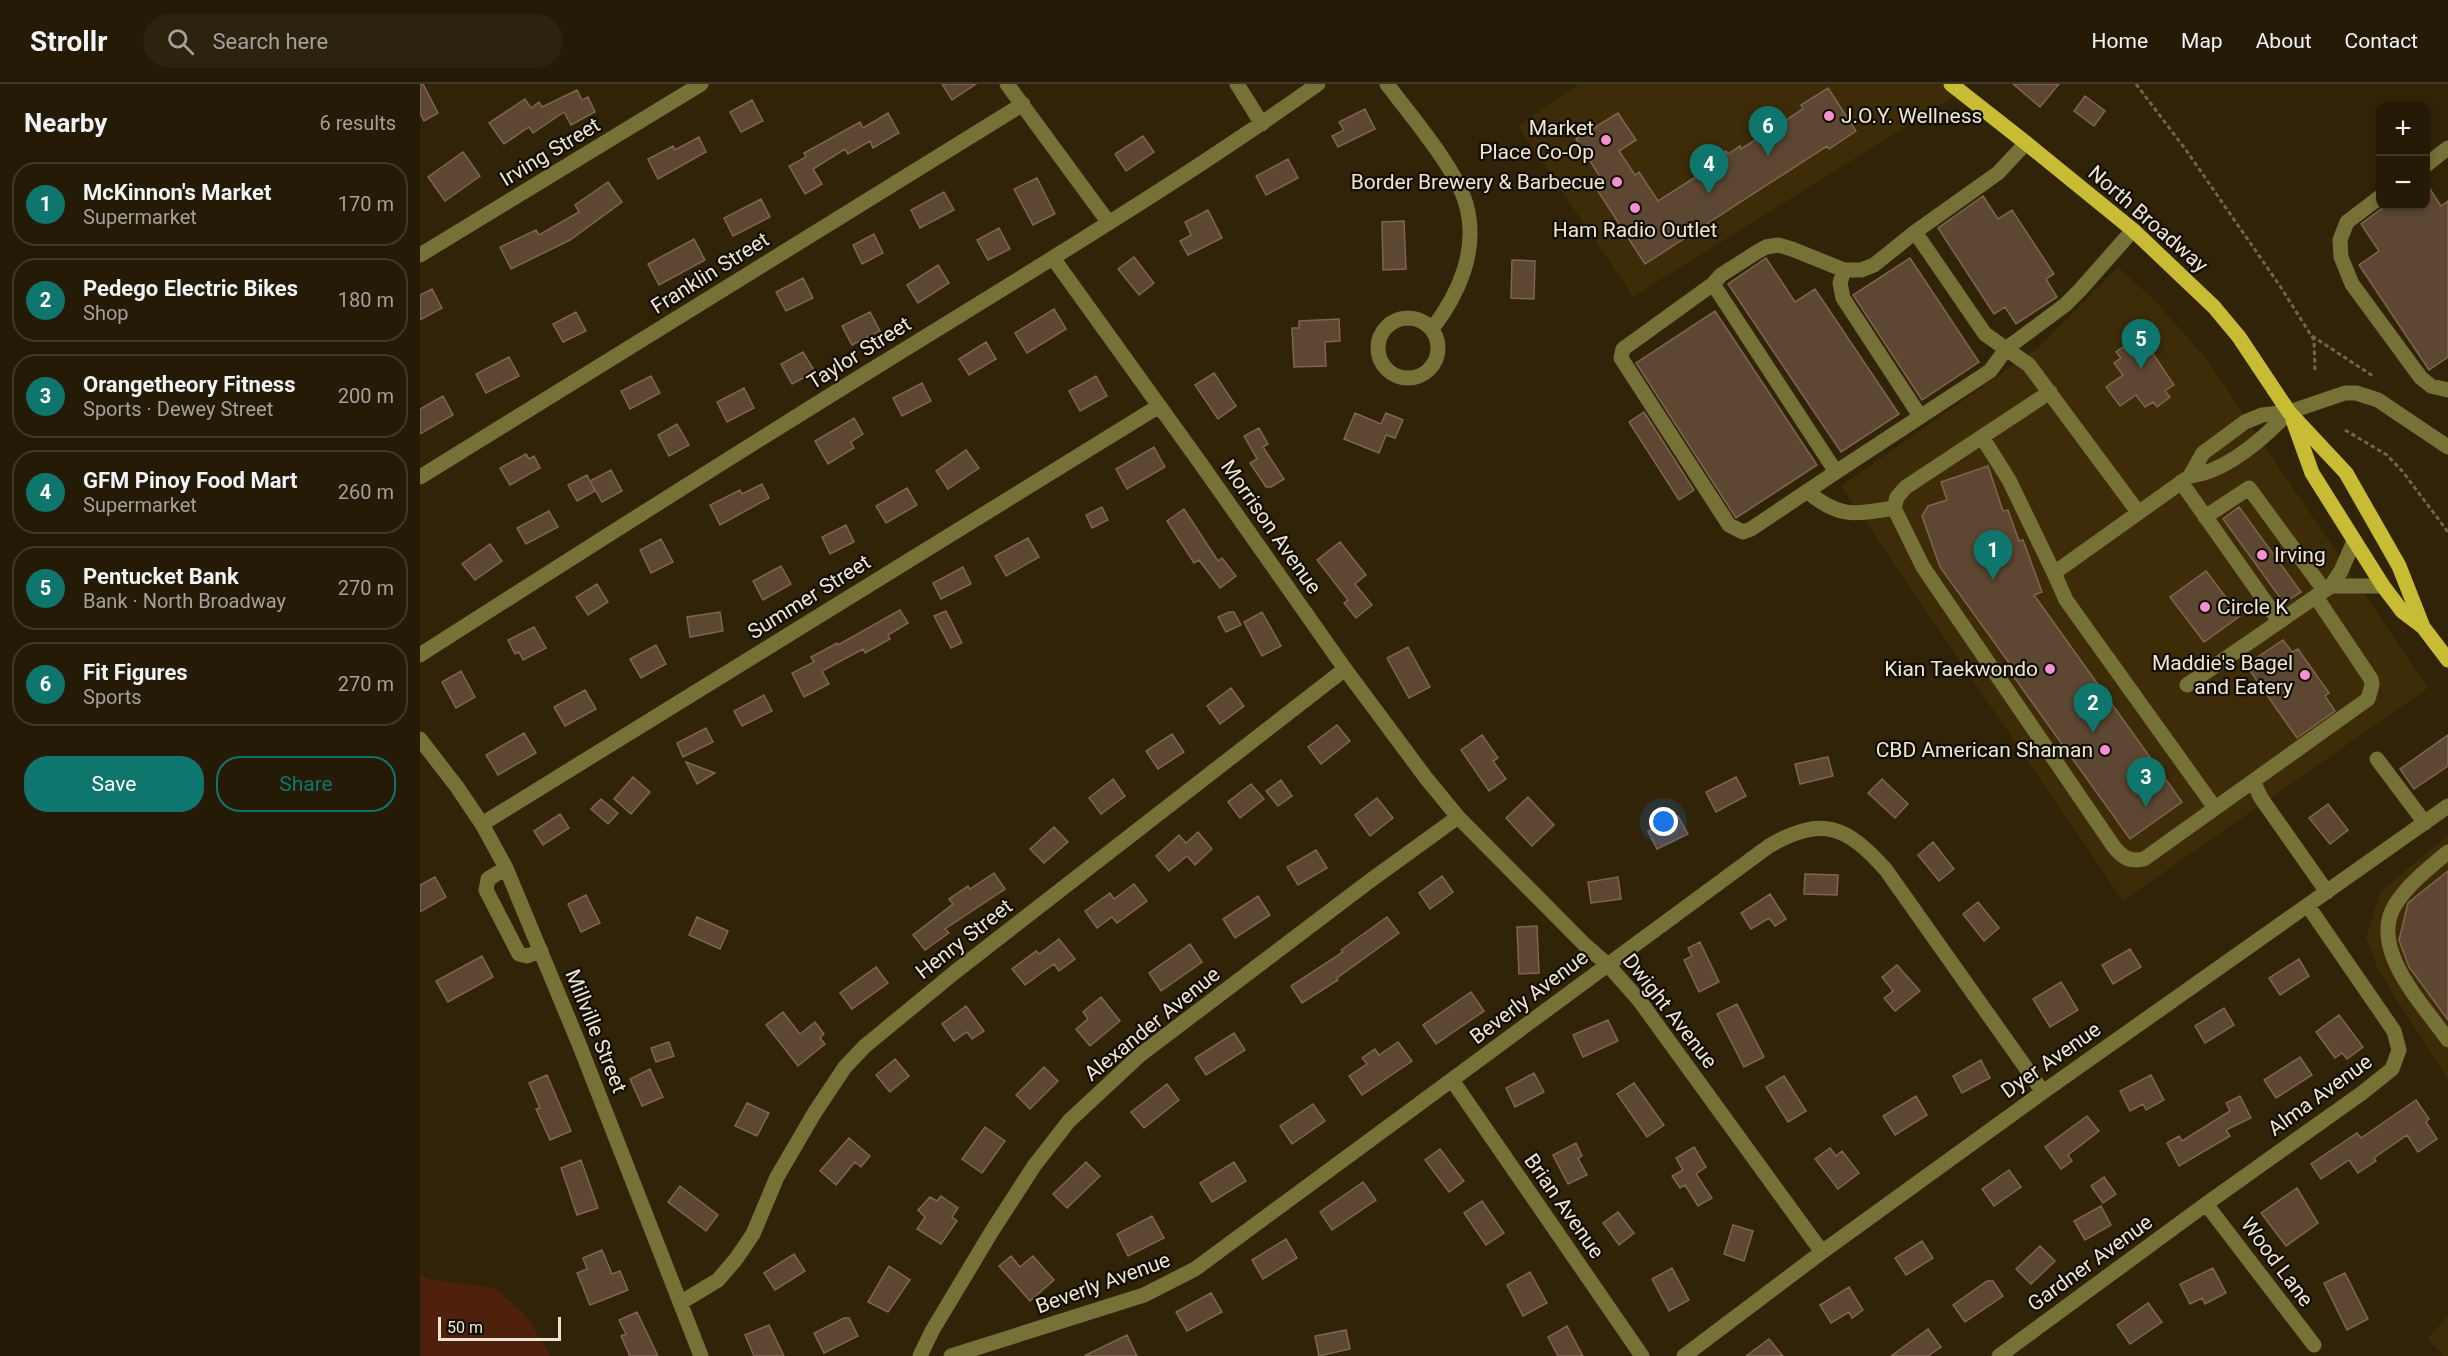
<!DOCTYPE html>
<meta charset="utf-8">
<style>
:root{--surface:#241a05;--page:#2c230f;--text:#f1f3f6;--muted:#a3a19a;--line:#413827;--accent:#0f766e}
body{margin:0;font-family:Roboto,sans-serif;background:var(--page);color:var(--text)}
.controls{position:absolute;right:18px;top:18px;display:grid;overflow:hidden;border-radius:12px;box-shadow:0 3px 9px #0003}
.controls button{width:54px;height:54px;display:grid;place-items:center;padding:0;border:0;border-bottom:2px solid var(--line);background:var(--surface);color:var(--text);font:30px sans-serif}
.scale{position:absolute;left:18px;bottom:15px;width:123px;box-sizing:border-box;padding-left:6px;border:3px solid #ede5d5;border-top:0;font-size:16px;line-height:21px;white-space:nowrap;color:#ede5d5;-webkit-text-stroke:4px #130e04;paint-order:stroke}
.you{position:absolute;left:1244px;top:738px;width:21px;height:21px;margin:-15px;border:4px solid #fff;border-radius:50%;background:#1a73e8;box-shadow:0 0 0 9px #1a73e833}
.badge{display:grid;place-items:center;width:39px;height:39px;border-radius:50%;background:var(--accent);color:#fff;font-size:20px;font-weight:700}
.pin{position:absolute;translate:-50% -50px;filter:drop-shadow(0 2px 3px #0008)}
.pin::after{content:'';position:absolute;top:32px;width:21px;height:18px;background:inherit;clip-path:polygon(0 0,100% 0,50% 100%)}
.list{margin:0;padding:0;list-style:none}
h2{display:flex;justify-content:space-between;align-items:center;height:78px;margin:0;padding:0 24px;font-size:26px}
h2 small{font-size:20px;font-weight:400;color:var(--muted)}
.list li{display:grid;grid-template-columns:39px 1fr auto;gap:18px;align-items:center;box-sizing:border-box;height:84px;margin:0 12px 12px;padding:0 12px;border:2px solid var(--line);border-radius:24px}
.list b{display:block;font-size:22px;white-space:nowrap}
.list p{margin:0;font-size:20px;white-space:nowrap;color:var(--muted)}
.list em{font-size:20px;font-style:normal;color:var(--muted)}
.actions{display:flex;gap:12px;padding:18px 24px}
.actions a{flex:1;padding:14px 0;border:2px solid var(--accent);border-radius:24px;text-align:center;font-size:21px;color:var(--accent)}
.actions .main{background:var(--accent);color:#fff}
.icon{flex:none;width:33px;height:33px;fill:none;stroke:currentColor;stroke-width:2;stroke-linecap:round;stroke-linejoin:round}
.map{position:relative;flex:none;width:2028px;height:1272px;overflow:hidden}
header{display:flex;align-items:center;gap:36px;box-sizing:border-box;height:84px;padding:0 30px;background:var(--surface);border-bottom:2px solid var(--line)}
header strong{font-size:28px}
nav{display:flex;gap:33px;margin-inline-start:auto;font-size:21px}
.search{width:420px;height:54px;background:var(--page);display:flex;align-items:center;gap:15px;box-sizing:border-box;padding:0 21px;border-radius:33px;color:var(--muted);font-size:22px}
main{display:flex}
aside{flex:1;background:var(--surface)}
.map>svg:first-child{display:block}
</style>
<header>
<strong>Strollr</strong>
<div class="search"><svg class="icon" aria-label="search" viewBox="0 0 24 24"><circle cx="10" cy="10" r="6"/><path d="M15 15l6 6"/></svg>Search here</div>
<nav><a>Home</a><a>Map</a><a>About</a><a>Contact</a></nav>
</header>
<main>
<aside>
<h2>Nearby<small>6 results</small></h2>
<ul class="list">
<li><span class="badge">1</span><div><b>McKinnon's Market</b><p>Supermarket</p></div><em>170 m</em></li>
<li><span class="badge">2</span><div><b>Pedego Electric Bikes</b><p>Shop</p></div><em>180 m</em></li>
<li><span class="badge">3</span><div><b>Orangetheory Fitness</b><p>Sports · Dewey Street</p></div><em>200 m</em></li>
<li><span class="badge">4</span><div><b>GFM Pinoy Food Mart</b><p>Supermarket</p></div><em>260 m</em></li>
<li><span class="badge">5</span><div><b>Pentucket Bank</b><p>Bank · North Broadway</p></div><em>270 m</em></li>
<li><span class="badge">6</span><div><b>Fit Figures</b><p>Sports</p></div><em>270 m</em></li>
</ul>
<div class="actions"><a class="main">Save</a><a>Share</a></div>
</aside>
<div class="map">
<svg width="2028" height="1272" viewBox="0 0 2028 1272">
<rect width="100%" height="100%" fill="#302307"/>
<!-- built -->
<path fill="#3d2c07" d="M1159 0H1531L1541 8 1213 213 1098 42Z
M1698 183 1736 218 1785 273 2008 604 1703 817 1421 402 1619 263Z
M2028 751V995L1959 888 1946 853 1960 808Z
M2028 1232V1272H2025L2007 1255Z"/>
<!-- green -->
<path fill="#4f210d" d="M0 1192 12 1196 75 1204 106 1232 131 1272H0Z"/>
<!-- building -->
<path fill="#5e4732" stroke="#7e654f" stroke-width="1.5" d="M0 0H3L18 29 4 37 0 29Z
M522 0H556L532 16Z
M1593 0H1639L1620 23Z
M1408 4 1436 47 1409 65 1407 62 1225 180 1176 104 1184 99 1156 55 1198 29 1216 56 1199 67 1215 91 1219 88 1238 117 1296 80 1293 75 1306 67 1308 70 1320 62 1321 65 1383 25 1381 21Z
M157 6 162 16 168 13 175 28 151 41 144 28 113 49 109 43 84 60 69 39 105 15 111 24 119 18 122 23Z
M1665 12 1685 27 1674 42 1654 27Z
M332 16 343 37 321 48 310 28Z
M945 25 955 45 918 63 912 52 924 46 919 38Z
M468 29 479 49 453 64 450 57 428 70 425 65 393 85 402 100 385 110 369 82 386 73 384 69 440 38 443 44Z
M723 52 734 68 706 87 695 70Z
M279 53 286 68 238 95 228 75 253 62 255 66Z
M43 68 60 92 25 117 8 93Z
M868 75 878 94 846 111 836 92Z
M617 94 635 130 613 141 594 105Z
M188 98 202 118 150 156 91 185 80 163 116 146 119 151 159 128 155 121Z
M2006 99 2021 122 2028 117V273L2009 286 1939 181 1959 167 1941 140 1965 122H2006Z
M524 108 534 126 500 144 491 126Z
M1563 112 1578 135 1592 126 1634 190 1626 195 1637 213 1596 240 1585 223 1574 230 1518 144Z
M341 115 350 133 313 152 304 134Z
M788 126 802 154 768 171 760 157 771 151 765 138Z
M984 137 986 185 963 186 962 138Z
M579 144 590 165 568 176 557 156Z
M454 150 463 169 442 180 433 161Z
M274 155 285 176 239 201 228 180Z
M714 173 734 199 719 211 698 185Z
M1346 174 1375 218 1395 205 1479 330 1421 368 1308 200Z
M1490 174 1559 278 1502 316 1433 211Z
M1092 176 1115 177 1114 215 1091 214Z
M518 181 529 199 498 219 487 201Z
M383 194 393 214 366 227 356 208Z
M12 205 22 224 0 236V211Z
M634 225 646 245 607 269 595 249Z
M1295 227 1397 381 1316 434 1216 279Z
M156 228 166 247 143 258 133 240Z
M450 228 460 247 432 261 422 242Z
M919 235 920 257 905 258 906 282 874 283 872 244H879V237Z
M566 258 576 275 549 291 539 275Z
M1725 258 1754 301 1745 307 1750 313 1737 323 1733 318 1725 323 1716 311 1700 322 1686 303 1703 291 1694 279 1701 274 1696 268 1709 259 1714 266Z
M383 268 395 288 372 300 361 280Z
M89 273 99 292 66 309 56 290Z
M794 289 816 322 798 335 775 301Z
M231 292 240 309 210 325 201 307Z
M676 292 687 312 660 327 649 307Z
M502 299 511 317 482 332 473 314Z
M324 304 334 324 307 338 297 318Z
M23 312 33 331 0 350V325Z
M1224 328 1274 406 1259 416 1209 338Z
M935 329 961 340 966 329 983 336 975 354 966 351 959 369 924 355Z
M434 334 443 350 431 358 434 364 408 380 395 357Z
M257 340 269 361 249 372 238 351Z
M839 344 848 360 843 363 864 395 851 403H846L830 379 837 375 824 352Z
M734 363 745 383 707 405 696 385Z
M546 366 559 384 528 405 516 387Z
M106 370 109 375 114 372 120 384 90 401 80 384Z
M1568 382 1583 427 1588 426 1599 457 1603 456 1622 508 1614 511 1762 718 1710 755 1594 593 1597 590 1520 483 1502 432 1508 422 1527 416 1521 398Z
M191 386 202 407 182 418 170 397Z
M167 391 175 407 157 417 148 401Z
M342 400 349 414 300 441 290 421 320 406 322 410Z
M487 404 497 421 466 439 456 422Z
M682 423 688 436 672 444 666 431Z
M1819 423 1881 508 1864 519 1803 435Z
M764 425 798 477 802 474 816 492 800 504 779 476 774 479 747 437Z
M129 427 138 443 106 460 97 444Z
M426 441 434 458 410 470 402 453Z
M608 454 619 473 586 492 575 472Z
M241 455 253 478 231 489 220 466Z
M920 458 946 491 935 500 952 521 936 534 924 519 928 516 897 476Z
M70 460 82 477 55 496 42 480Z
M361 482 371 500 343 516 333 497Z
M543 483 551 500 521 515 513 499Z
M1786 487 1820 532 1784 558 1750 513Z
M177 500 188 518 168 531 156 513Z
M480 526 488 539 468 551 470 555 445 569 443 565 402 587 409 600 384 613 372 589 394 578 391 573 417 559 418 561Z
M526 527 542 559 531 564 514 532Z
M300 528 303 547 270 553 267 533Z
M809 528H814L821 541 806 548 798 533Z
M842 528 861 562 842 572 824 538Z
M114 543 126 564 103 576 99 568 95 570 88 556Z
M1863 556 1872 568 1878 565 1909 609 1905 612 1915 627 1877 654 1826 581Z
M236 561 246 580 221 594 210 575Z
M988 563 1010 603 989 614 967 574Z
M41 587 55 613 36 624 22 598Z
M811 604 824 622 800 640 787 622Z
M165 606 176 625 145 642 134 623Z
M344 611 352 627 322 642 314 627Z
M917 641 930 657 901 680 888 663Z
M286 644 293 658 263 673 257 659Z
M104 649 116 669 78 691 66 671Z
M752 650 764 668 738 685 726 667Z
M1062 651 1078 674 1073 677 1086 695 1069 707 1041 666Z
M2028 651V682L1994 705 1980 685Z
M1408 673 1413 692 1380 700 1375 680Z
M266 678 295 689 277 700Z
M213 693 230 708 211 730 194 715Z
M1316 693 1326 712 1296 728 1286 708Z
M693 695 705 712 681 730 669 714Z
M1462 695 1488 720 1475 734 1448 709Z
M861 696 872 712 858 722 846 707Z
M831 700 844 715 820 734 808 718Z
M1108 713 1134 741 1112 762 1086 734Z
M957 714 973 734 950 752 935 731Z
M181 715 198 729 188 740 171 725Z
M1908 720 1928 746 1910 760 1889 734Z
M140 730 149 744 123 761 114 747Z
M1258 732 1268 750 1237 765 1228 747Z
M634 743 648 758 624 779 610 765Z
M778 748 792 765 775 781 767 772 749 787 736 772 759 751 766 759Z
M1513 758 1534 785 1519 797 1498 771Z
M896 766 907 784 878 801 867 783Z
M2028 787V936L1989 883 1979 856 1988 819Z
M574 789 585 805 525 845 529 849 505 866 493 851 533 820 529 815 548 802 550 805Z
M1385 790 1418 791 1417 811 1384 810Z
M1022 792 1033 808 1010 825 999 809Z
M15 793 26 813 0 828V801Z
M1198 793 1201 815 1171 819 1168 798Z
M714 800 727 817 697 839 692 833 677 844 665 827 690 809 694 815Z
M1350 810 1366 835 1355 842 1349 834 1331 845 1321 829Z
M166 811 180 839 161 848 148 820Z
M838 812 850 831 815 854 803 835Z
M1558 818 1579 844 1564 857 1543 830Z
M277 833 308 847 300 865 269 851Z
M967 833 979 849 917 894 918 896 882 919 871 902 923 868 921 866Z
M1117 842 1119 889 1099 890 1097 843Z
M639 855 655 875 639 887 634 880 605 901 592 885 616 867 619 870Z
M1280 858 1299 898 1279 908 1264 876 1272 872 1268 864Z
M770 860 782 878 741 907 729 889Z
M1710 865 1721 883 1693 900 1682 881Z
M62 872 73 893 28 918 16 897Z
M1879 875 1889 892 1860 911 1849 894Z
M1477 881 1500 907 1475 927 1464 914 1473 907 1462 893Z
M456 883 468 899 432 925 420 909Z
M1641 898 1658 926 1630 943 1613 915Z
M1051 908 1064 927 1016 960 1003 941Z
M681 913 700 937 670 962 656 945 668 935 663 928Z
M1317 920 1344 973 1324 983 1297 930Z
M546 922 564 947 552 955 547 948 534 957 522 940Z
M1804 924 1814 941 1785 959 1775 942Z
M363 928 380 950 395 938 404 950 400 954 405 960 378 982 346 941Z
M1919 931 1943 963 1927 975 1922 969 1915 974 1896 948Z
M1188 936 1198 957 1163 973 1153 951Z
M814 949 825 966 786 991 775 974Z
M249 958 254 972 236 978 231 964Z
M978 958 992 977 942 1011 929 992 947 980 942 974 955 965 959 971Z
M1880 973 1892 991 1856 1014 1844 996Z
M475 975 489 992 470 1008 456 991Z
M1561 976 1570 994 1542 1009 1533 992Z
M624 983 638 997 610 1025 596 1011Z
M230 985 243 1013 222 1022 210 995Z
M1114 989 1124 1008 1095 1023 1086 1004Z
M127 991 151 1047 130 1056 116 1025 120 1024 109 999Z
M1731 991 1744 1016 1726 1026 1723 1020 1710 1027 1700 1007Z
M1364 992 1386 1027 1368 1038 1346 1003Z
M1214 999 1244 1041 1227 1053 1197 1010Z
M747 1000 759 1016 724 1044 711 1028Z
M1496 1012 1507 1031 1475 1051 1463 1032Z
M1820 1012 1831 1034 1806 1046 1810 1052 1759 1082 1747 1059 1759 1052 1762 1057 1810 1027 1806 1019Z
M1996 1016 2009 1035 2006 1038 2017 1055 1998 1068 1987 1051 1954 1074 1956 1077 1938 1089 1929 1076 1901 1095 1891 1080 1937 1049 1941 1054Z
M327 1019 349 1029 337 1052 315 1042Z
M893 1020 905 1037 872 1060 860 1042Z
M1667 1032 1679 1047 1648 1071 1652 1077 1641 1085 1625 1063Z
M565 1043 585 1057 562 1089 542 1075Z
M429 1054 450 1072 441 1083 435 1078 416 1101 400 1087Z
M1156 1059 1162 1072 1158 1074 1167 1091 1148 1100 1133 1071Z
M1274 1063 1286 1083 1276 1090 1292 1114 1278 1122 1265 1101 1260 1104 1252 1092 1263 1086 1256 1074Z
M1410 1064 1416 1072 1422 1067 1439 1089 1418 1105 1395 1075Z
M1020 1065 1044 1097 1029 1108 1005 1076Z
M161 1076 178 1124 157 1131 141 1084Z
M666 1078 680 1092 647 1124 633 1110Z
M814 1078 826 1097 792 1118 780 1099Z
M1589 1086 1601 1103 1574 1122 1562 1105Z
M1684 1093 1696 1110 1683 1119 1671 1102Z
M943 1098 956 1116 912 1146 900 1128Z
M260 1102 298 1131 286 1147 248 1118Z
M1877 1104 1898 1139 1866 1162 1841 1129Z
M521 1112 538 1124 532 1133 537 1137 521 1160 497 1145 505 1133 498 1126 510 1113 517 1117Z
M1062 1117 1084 1149 1066 1161 1044 1129Z
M1681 1122 1691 1141 1665 1156 1654 1137Z
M1198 1128 1214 1149 1199 1161 1183 1139Z
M732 1132 744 1154 708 1172 697 1150Z
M1313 1141 1333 1147 1324 1177 1304 1170Z
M866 1155 877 1174 843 1195 832 1176Z
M1502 1157 1513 1174 1486 1191 1475 1174Z
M1620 1162 1635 1177 1611 1200 1596 1185Z
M182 1166 192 1190 200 1187 208 1206 170 1221 157 1189 167 1185 163 1174Z
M374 1170 385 1187 355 1206 344 1189Z
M591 1172 600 1183 613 1172 634 1196 610 1217 579 1182Z
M469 1182 490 1196 468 1228 448 1218Z
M1252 1184 1269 1216 1249 1227 1232 1195Z
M1793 1184 1806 1209 1785 1220 1782 1214 1770 1220 1760 1200Z
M1110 1188 1127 1219 1103 1232 1087 1201Z
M1925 1189 1948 1235 1927 1246 1904 1199Z
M1567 1197H1573L1583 1212 1545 1238 1533 1221Z
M1429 1203 1443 1226 1432 1234 1429 1228 1411 1239 1400 1221Z
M791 1209 802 1228 767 1247 756 1228Z
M1728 1219 1742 1238 1710 1260 1697 1241Z
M217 1228 238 1272H210L201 1252 206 1250 199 1236Z
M424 1234H429L438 1252 404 1269 394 1249Z
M349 1241 364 1272H334L325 1251Z
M1147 1242 1163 1272H1138L1128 1253Z
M1508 1245 1521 1263 1508 1272H1471Z
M926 1246 930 1265 899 1272 895 1252Z
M707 1251 717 1272H664Z
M1349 1255 1363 1272H1326Z"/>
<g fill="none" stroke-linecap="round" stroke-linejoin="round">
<!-- path -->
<path stroke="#70654d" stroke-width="3" stroke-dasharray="4.5 3" stroke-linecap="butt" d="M1716 0 1766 66 1860 202 1894 256 1895 288
M1892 252 1953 292
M1925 346 1967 371 1983 388 2028 448"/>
<!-- minor -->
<path stroke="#767137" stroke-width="15" d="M587 0 689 139
M817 0 842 40
M967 0C990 31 1036 84 1046 120 1059 165 1039 210 1012 245
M1606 59 1578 89 1495 148 1454 181 1441 186H1424L1372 165 1358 161 1346 163 1337 168 1301 191 1293 200 1416 388 1570 287 1587 264 1645 221 1660 206 1713 146
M2006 81 2028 64
M1960 113 1927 138 1920 156 1921 173 1932 200 2001 294 2011 302 2028 306
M1495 148 1565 250 1609 281 1718 428
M0 171 281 0
M633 174 781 380 925 585 1006 694 1038 733 1165 861 1188 881 1219 916 1402 1168
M1424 186 1420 199 1423 214 1500 332
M1293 200 1203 265 1201 274 1309 441 1323 448 1331 445 1416 388
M958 264a30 30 0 1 1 60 0a30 30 0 1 1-60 0Z
M1630 308 1486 403 1477 413 1474 424 1503 483 1694 763C1703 774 1710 778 1724 775L1948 615 1952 601 1951 595 1896 513
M1562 353 1589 396 1634 489
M1770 392C1806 388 1845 353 1869 328
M0 393 603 20
M1761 398 1859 537
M1387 407C1419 435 1435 430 1474 424
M1785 433 1829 404 1904 506
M1911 502H1963
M0 571C153 473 307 375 461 280 608 189 757 100 898 0
M1767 601 1911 502 1921 487 1934 457
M0 655 37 703 62 740 86 784 159 960 281 1272
M1957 675 2005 739
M1833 697 1841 714 1907 808
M1795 724 1646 516 1634 489 1770 392 1783 369 1825 338 1842 331 1869 328 1925 309H1936L1958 316 2028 363
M62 740 739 322
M2028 768C2009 784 1988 800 1975 821 1948 865 2004 921 2028 956
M86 784 68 795 66 806 99 870 107 872 121 867
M1032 996 1222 1272
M1786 1120 1894 1261
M260 1219 298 1196 316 1175 333 1150 357 1093 395 1028 425 983 445 962 535 888 925 585
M500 1272 512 1247 572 1147 614 1082 649 1037 720 971 951 796 1038 733
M531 1272 724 1211 775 1185 1349 762C1402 731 1427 742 1466 786L1623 1008
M1264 1272 1402 1168 1623 1008 2028 722
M1579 1272 1786 1120 1942 1009 1972 985 1979 966 1974 947 1888 822"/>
<!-- major -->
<path stroke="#c8bc34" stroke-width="15" d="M1531 0 1606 59 1713 146 1794 223 1819 253 1869 328 1926 389 1979 482 2003 543
M1873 336 1892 389 1963 502 1982 527 2003 543 2028 576"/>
</g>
<!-- markers -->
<g fill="#f491d4" stroke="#130e04" stroke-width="2">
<circle cx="1409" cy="32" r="6"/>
<circle cx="1186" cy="56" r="6"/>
<circle cx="1197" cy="98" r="6"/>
<circle cx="1215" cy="124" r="6"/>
<circle cx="1842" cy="471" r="6"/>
<circle cx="1785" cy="523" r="6"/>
<circle cx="1630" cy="585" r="6"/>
<circle cx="1885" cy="591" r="6"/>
<circle cx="1685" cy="666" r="6"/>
</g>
<g text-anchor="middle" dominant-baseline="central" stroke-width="4.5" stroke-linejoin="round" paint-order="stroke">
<!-- poi labels -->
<g font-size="21" fill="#ede5d5" stroke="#130e04" text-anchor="end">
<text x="1421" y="32" text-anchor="start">J.O.Y. Wellness</text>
<text x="1174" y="44">Market<tspan x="1174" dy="24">Place Co-Op</tspan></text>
<text x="1185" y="98">Border Brewery &amp; Barbecue</text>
<text x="1215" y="146" text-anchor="middle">Ham Radio Outlet</text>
<text x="1854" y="471" text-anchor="start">Irving</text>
<text x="1797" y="523" text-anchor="start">Circle K</text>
<text x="1873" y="579">Maddie's Bagel<tspan x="1873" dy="24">and Eatery</tspan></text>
<text x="1618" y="585">Kian Taekwondo</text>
<text x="1673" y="666">CBD American Shaman</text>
</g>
<!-- street labels -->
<g font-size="21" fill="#ede5d5" stroke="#130e04">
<text transform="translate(130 68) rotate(-31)">Irving Street</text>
<text transform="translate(1728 135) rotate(41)">North Broadway</text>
<text transform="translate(290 189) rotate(-32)">Franklin Street</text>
<text transform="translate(439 269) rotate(-32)">Taylor Street</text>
<text transform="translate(851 443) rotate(55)">Morrison Avenue</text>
<text transform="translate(389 513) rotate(-32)">Summer Street</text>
<text transform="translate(544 855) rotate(-38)">Henry Street</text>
<text transform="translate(1109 913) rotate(-37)">Beverly Avenue</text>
<text transform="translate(1250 927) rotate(52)">Dwight Avenue</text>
<text transform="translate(732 940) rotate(-39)">Alexander Avenue</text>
<text transform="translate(176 947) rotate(68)">Millville Street</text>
<text transform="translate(1631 976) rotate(-35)">Dyer Avenue</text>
<text transform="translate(1900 1011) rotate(-36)">Alma Avenue</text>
<text transform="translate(1144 1122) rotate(55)">Brian Avenue</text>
<text transform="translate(1857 1178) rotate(53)">Wood Lane</text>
<text transform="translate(1670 1179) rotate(-36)">Gardner Avenue</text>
<text transform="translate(683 1199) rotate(-20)">Beverly Avenue</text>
</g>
</g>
</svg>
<div class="controls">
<button>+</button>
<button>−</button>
</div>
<div class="scale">50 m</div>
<div class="you"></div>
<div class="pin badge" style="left:1573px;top:496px">1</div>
<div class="pin badge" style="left:1673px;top:649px">2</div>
<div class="pin badge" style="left:1726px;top:723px">3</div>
<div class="pin badge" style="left:1289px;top:110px">4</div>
<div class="pin badge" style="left:1721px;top:285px">5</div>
<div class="pin badge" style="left:1348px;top:72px">6</div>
</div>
</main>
